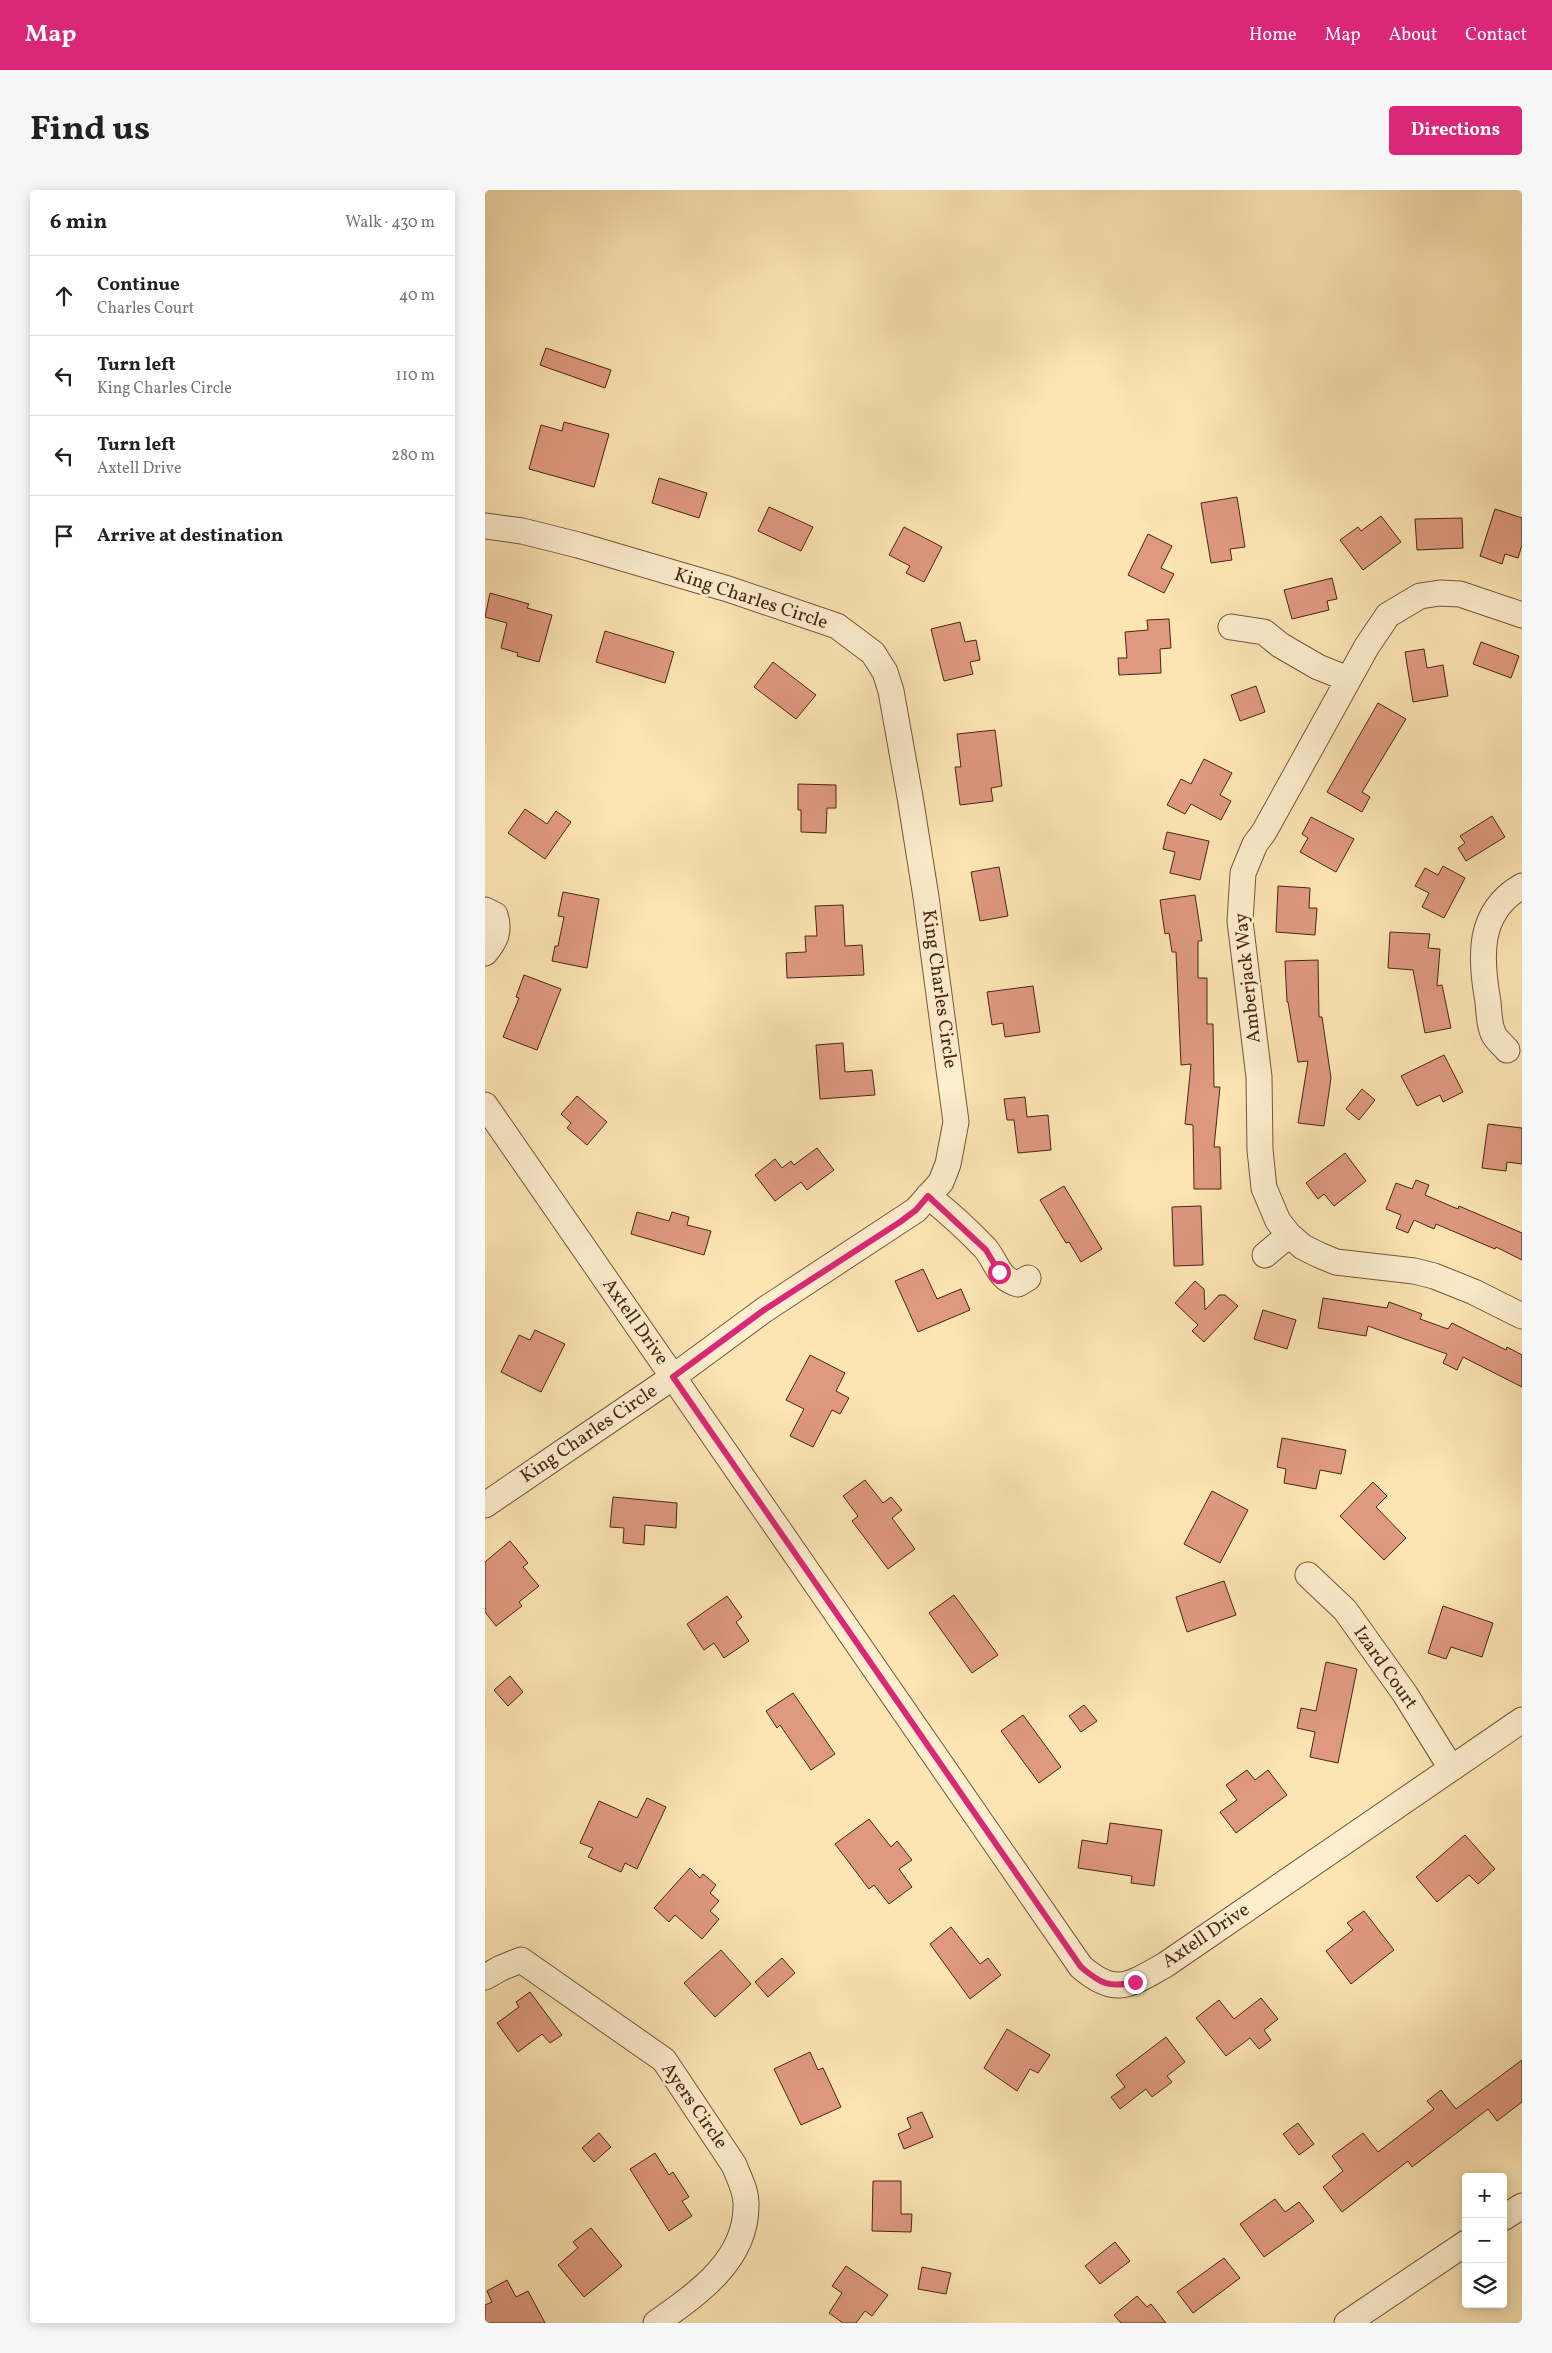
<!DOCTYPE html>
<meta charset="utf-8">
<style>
:root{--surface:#fff;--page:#f6f6f6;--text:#202124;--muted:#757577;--line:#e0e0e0;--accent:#db2777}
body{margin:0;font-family:Vollkorn,serif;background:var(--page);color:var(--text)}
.controls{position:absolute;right:15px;bottom:15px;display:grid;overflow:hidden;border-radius:5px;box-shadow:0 2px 12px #0003}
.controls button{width:45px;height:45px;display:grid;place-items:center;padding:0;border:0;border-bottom:1px solid var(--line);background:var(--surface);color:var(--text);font:25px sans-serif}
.stop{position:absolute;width:15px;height:15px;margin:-11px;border:4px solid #db2777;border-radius:50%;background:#fff}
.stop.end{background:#db2777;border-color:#fff;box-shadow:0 1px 5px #0008}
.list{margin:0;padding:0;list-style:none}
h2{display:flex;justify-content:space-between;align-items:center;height:65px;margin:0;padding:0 20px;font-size:21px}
h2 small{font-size:16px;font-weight:400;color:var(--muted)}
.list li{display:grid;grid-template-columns:32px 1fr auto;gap:15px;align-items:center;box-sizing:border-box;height:80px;padding:0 20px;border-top:1px solid var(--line)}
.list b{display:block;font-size:19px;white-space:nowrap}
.list p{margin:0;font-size:16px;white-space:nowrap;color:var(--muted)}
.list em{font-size:16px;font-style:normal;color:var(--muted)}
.icon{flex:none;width:28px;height:28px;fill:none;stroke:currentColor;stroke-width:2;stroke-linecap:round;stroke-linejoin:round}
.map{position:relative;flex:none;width:1037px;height:2133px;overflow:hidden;border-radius:5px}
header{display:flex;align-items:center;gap:30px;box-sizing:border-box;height:70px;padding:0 25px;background:var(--accent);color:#fff}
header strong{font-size:24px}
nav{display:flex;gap:28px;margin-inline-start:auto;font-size:18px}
.intro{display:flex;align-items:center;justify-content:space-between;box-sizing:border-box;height:120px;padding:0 30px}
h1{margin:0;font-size:35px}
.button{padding:12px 22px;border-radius:5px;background:var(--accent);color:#fff;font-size:18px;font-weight:700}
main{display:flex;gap:30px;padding:0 30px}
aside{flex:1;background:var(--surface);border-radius:5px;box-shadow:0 2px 12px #0003}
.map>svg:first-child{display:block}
</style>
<header>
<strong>Map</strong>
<nav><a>Home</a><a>Map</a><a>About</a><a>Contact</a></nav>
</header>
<div class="intro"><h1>Find us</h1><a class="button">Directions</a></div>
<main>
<aside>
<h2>6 min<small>Walk · 430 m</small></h2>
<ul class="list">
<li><svg class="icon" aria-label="ahead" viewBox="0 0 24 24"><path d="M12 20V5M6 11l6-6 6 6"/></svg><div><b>Continue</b><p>Charles Court</p></div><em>40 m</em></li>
<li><svg class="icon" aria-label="left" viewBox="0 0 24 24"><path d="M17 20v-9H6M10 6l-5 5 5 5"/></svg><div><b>Turn left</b><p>King Charles Circle</p></div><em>110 m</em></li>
<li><svg class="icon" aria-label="left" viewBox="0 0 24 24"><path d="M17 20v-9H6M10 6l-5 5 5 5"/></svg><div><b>Turn left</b><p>Axtell Drive</p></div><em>280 m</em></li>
<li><svg class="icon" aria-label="arrive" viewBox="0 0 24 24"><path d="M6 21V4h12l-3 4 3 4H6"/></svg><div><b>Arrive at destination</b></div></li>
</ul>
</aside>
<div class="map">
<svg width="1037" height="2133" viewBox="0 0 1037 2133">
<rect width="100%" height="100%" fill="#fce5b3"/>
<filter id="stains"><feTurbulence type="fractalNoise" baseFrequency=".004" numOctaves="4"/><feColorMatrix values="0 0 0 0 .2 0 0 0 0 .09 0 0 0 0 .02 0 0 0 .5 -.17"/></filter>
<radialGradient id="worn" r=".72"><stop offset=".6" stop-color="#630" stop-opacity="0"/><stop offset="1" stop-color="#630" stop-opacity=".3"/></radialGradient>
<!-- building -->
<path fill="#df9980" stroke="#482516" d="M61 158 126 180 120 198 55 175Z
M79 232 124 244 109 297 44 279 56 235 77 241Z
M174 288 222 303 214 328 167 313Z
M752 307 760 357 745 359 747 370 726 373 716 313Z
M284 317 328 337 316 361 273 341Z
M1010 319 1037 328V355L1033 368 1020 364 1017 374 995 366Z
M896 326 916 352 878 380 855 350 873 337 876 341Z
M977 328 978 358 932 360 930 329Z
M419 337 457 357 439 392 421 383 425 376 404 365Z
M663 344 687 356 676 378 689 384 679 403 643 385Z
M847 388 852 409 842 411 844 420 807 429 799 400Z
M5 403 44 414 42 418 67 425 54 472 32 466 33 463 16 458 22 433 0 427Z
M684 429 686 458 675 459 676 483 634 485 633 468H642L640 442 663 440 662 430Z
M475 432 480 452 491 450 495 470 485 472 488 484 459 491 446 439Z
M120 441 189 462 180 493 111 472Z
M996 452 1034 466 1026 488 988 474Z
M939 459 942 478 958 475 963 506 928 512 920 462Z
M288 472 331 505 311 529 269 497Z
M771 496 780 522 755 531 746 505Z
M893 513 921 529 877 602 885 607 877 622 842 602Z
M510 540 517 596 506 598 508 611 475 615 470 577H476L472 544Z
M719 569 747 583 735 605 746 611 736 630 706 614 700 624 682 615 696 589 706 594Z
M313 594 351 595V618H342L341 643 316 642V620H313Z
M40 619 62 634 71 621 86 632 60 669 23 643Z
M1007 626 1020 647 981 671 973 658 980 653 975 646Z
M826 627 869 649 851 682 815 662 823 648 817 644Z
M682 642 724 651 715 690 685 683 690 662 678 659Z
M958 676 980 688 959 728 937 717 944 703 930 696 940 678 953 685Z
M514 677 523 726 495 731 486 682Z
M793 696 825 698 824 718H832L830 745 791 742Z
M78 702 114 709 102 778 67 771 70 756H73L79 727 73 726Z
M710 705 717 751H713V788H722V834H728L729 897H735L729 957H735L736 999H709L708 935 700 934 706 874 696 875 691 762H687L684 743 680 744 675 710Z
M358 715 360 756 377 755 379 785 302 788 301 763 321 762 320 746H332L330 716Z
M905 742 945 744 943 758 955 759 952 796 957 795 966 838 940 843 928 780 903 778Z
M833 770 834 827H837L846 888 839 936 813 933 823 871 813 872 803 812H802L800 771Z
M39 785 76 799 52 860 18 847 34 808 31 807Z
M548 796 555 842 520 847 518 833 507 835 502 802Z
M358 853 360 882 387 880 390 905 335 909 331 855Z
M959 865 978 902 958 912 955 905 932 916 916 886Z
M877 899 890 910 874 930 861 919Z
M92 906 122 932 102 955 82 938 86 933 76 924Z
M540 907 542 927 563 925 566 960 533 963 529 930H522L519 909Z
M1003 934 1037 938V974L1022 972 1021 981 997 978Z
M332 958 349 980 322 1000 316 992 290 1011 270 985 290 969 297 978 306 971 309 975Z
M860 963 881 991 849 1016 839 1004 833 1009 821 993Z
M931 990 944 995 940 1005 973 1019 974 1016 1037 1043V1070L1011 1057 1010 1059 951 1034 949 1039 929 1030 923 1043 911 1038 916 1025 901 1019 911 993 927 999Z
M579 996 617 1059 596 1072 584 1052 581 1053 555 1010Z
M716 1016 718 1075 689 1076 687 1017Z
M152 1022 184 1031 187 1022 204 1027 202 1035 226 1041 219 1065 146 1044Z
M438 1079 452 1109 476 1099 485 1120 433 1142 410 1091Z
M710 1091 719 1099 720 1120 734 1105H740L753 1116 719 1152 707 1141 713 1135 690 1113Z
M838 1108 902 1118 904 1112 937 1124 935 1129 963 1139 967 1133 1021 1160 1022 1157 1037 1165V1197L978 1167 972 1180 958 1173 962 1164 883 1136 881 1146 833 1138Z
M778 1120 811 1130 802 1159 769 1149Z
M50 1140 80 1154 56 1202 16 1182 34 1145 45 1150Z
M325 1165 360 1183 351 1201 364 1208 355 1224 347 1220 328 1257 305 1246 319 1219 301 1210Z
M797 1248 861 1260 856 1284 835 1280 831 1299 799 1293 801 1279 792 1277Z
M380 1290 398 1313 406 1307 417 1320 407 1328 430 1359 403 1379 367 1331 373 1326 358 1306Z
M888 1292 902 1306 891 1317 921 1348 899 1370 855 1326Z
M727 1301 763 1320 735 1373 699 1354Z
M128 1307 192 1313 191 1338 160 1335 159 1355 138 1353 139 1338 125 1337Z
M25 1351 43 1373 38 1377 54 1396 34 1412 37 1416 11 1436 0 1422V1372Z
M739 1391 751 1425 702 1442 691 1407Z
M469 1405 513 1465 487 1483 444 1423Z
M242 1406 257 1427 251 1432 264 1451 239 1468 229 1453 219 1460 202 1434Z
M958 1416 1008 1433 997 1467 966 1457 961 1469 943 1463Z
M841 1472 872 1479 853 1573 825 1567 830 1542 812 1538 816 1518 831 1521Z
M25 1486 38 1502 23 1516 9 1500Z
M308 1503 350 1564 326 1580 295 1535 292 1538 281 1521Z
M599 1515 612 1531 596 1542 584 1526Z
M538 1525 576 1577 554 1593 516 1541Z
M762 1580 770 1590 783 1580 802 1605 751 1643 735 1622 752 1610 741 1595Z
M162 1608 181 1617 152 1679 140 1673 136 1682 103 1667 108 1658 95 1653 114 1611 152 1628Z
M384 1629 406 1657 412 1651 427 1670 414 1679 427 1697 404 1714 389 1695 384 1699 350 1654Z
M625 1633 677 1640 669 1696 646 1693 647 1686 593 1678 597 1650 622 1654Z
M980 1645 1010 1679 993 1694 984 1685 952 1712 931 1687Z
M205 1678 215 1688 218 1684 231 1695 225 1703 234 1711 225 1721 234 1729 217 1749 190 1725 184 1732 169 1718Z
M879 1721 909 1760 866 1794 841 1761 868 1740 862 1733Z
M466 1737 495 1774 503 1768 516 1785 485 1809 445 1754Z
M236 1760 266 1794 230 1827 199 1793Z
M297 1768 310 1783 283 1807 270 1792Z
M45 1802 77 1845 65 1853 57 1844 33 1862 12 1833 34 1817 31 1812Z
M776 1808 793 1829 779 1840 786 1850 774 1859 765 1848 741 1866 711 1828 734 1810 749 1829Z
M522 1839 565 1865 553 1883 545 1879 532 1901 499 1878Z
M681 1847 700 1872 682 1886 687 1892 667 1907 661 1899 635 1919 626 1907 640 1897 631 1885Z
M325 1862 333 1880 338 1878 356 1917 316 1935 289 1879Z
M1037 1870V1912L1012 1931 1003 1919 927 1977 923 1971 857 2022 838 1997 858 1981 847 1966 878 1943 893 1962 949 1919 942 1911 956 1900 971 1919Z
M437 1922 448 1947 419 1959 413 1944 426 1938 422 1928Z
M813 1933 829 1954 814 1965 798 1944Z
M114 1943 126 1957 109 1972 97 1958Z
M170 1963 184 1985 188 1982 204 2007 197 2011 207 2026 184 2041 145 1979Z
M388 1991H416V2024H427L426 2042 387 2041Z
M790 2009 800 2022 814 2012 829 2031 779 2067 755 2034Z
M106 2038 137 2076 99 2107 73 2075 93 2058 88 2052Z
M630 2052 645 2071 615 2094 600 2076Z
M739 2068 755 2088 708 2123 692 2102Z
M361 2076 403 2105 387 2126 380 2121 371 2133H358L344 2123 357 2103 347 2096Z
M437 2077 466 2083 461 2104 433 2099Z
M22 2090 31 2107 43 2101 60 2133H0V2115L7 2112 2 2101Z
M652 2106 662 2117 666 2114 681 2133H636L629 2125Z"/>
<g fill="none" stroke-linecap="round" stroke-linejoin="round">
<defs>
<path id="minor" d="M0 336 37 341 93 355 243 399 352 436 388 463 400 482 406 501 425 607 441 707 471 932 463 974 456 992 431 1020 279 1120 188 1187 0 1315
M1037 425 975 404 955 403 935 406 903 425 882 456 779 642 770 654 758 683 755 731 774 887 775 960 779 998 793 1031 804 1045 818 1057 834 1065 851 1072 929 1081 949 1086 989 1102 1037 1126
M746 437 779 442 795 455 833 477 863 489
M0 720 10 725C15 741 11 750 0 763
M1022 860C1018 855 1010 849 1008 843 1004 834 1004 822 1003 812 995 767 992 722 1037 696
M0 915 596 1777C631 1807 644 1795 680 1775L1037 1530
M443 1006C463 1022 483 1040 500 1058 512 1072 513 1089 533 1094L543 1088
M780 1065 804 1045
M823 1385 860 1420 920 1504 966 1578
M0 1787 16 1778 36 1770 179 1870 249 1975C254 1988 262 2002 261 2016 261 2071 212 2104 171 2133
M1018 2028 1037 2016
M862 2133 981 2053"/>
</defs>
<!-- minor casing -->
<use href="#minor" stroke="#75553d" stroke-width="27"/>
<!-- minor -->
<use href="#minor" stroke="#fdeece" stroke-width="25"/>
</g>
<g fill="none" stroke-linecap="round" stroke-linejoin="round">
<!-- route -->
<path stroke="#db2777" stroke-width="6" d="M514 1082 501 1060 443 1006 431 1020 415 1032 279 1120 188 1187 596 1777C616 1794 624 1798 650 1792"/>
</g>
<g text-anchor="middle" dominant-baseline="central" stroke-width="5" stroke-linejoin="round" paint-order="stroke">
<!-- street labels -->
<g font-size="19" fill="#482516" stroke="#fdeece">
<text transform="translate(266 409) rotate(18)">King Charles Circle</text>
<text transform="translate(763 788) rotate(-96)">Amberjack Way</text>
<text transform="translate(454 799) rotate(82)">King Charles Circle</text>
<text transform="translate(150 1132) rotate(55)">Axtell Drive</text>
<text transform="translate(104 1244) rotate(-34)">King Charles Circle</text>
<text transform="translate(900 1478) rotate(55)">Izard Court</text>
<text transform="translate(721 1746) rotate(-34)">Axtell Drive</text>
<text transform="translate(209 1916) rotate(55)">Ayers Circle</text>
</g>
</g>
<rect width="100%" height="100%" filter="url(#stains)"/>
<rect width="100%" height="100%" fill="url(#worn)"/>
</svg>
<div class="controls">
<button>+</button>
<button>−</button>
<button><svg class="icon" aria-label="layers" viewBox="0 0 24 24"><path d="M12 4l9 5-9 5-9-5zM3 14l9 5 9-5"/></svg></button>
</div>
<div class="stop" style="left:514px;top:1082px"></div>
<div class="stop end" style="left:650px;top:1792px"></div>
</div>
</main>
